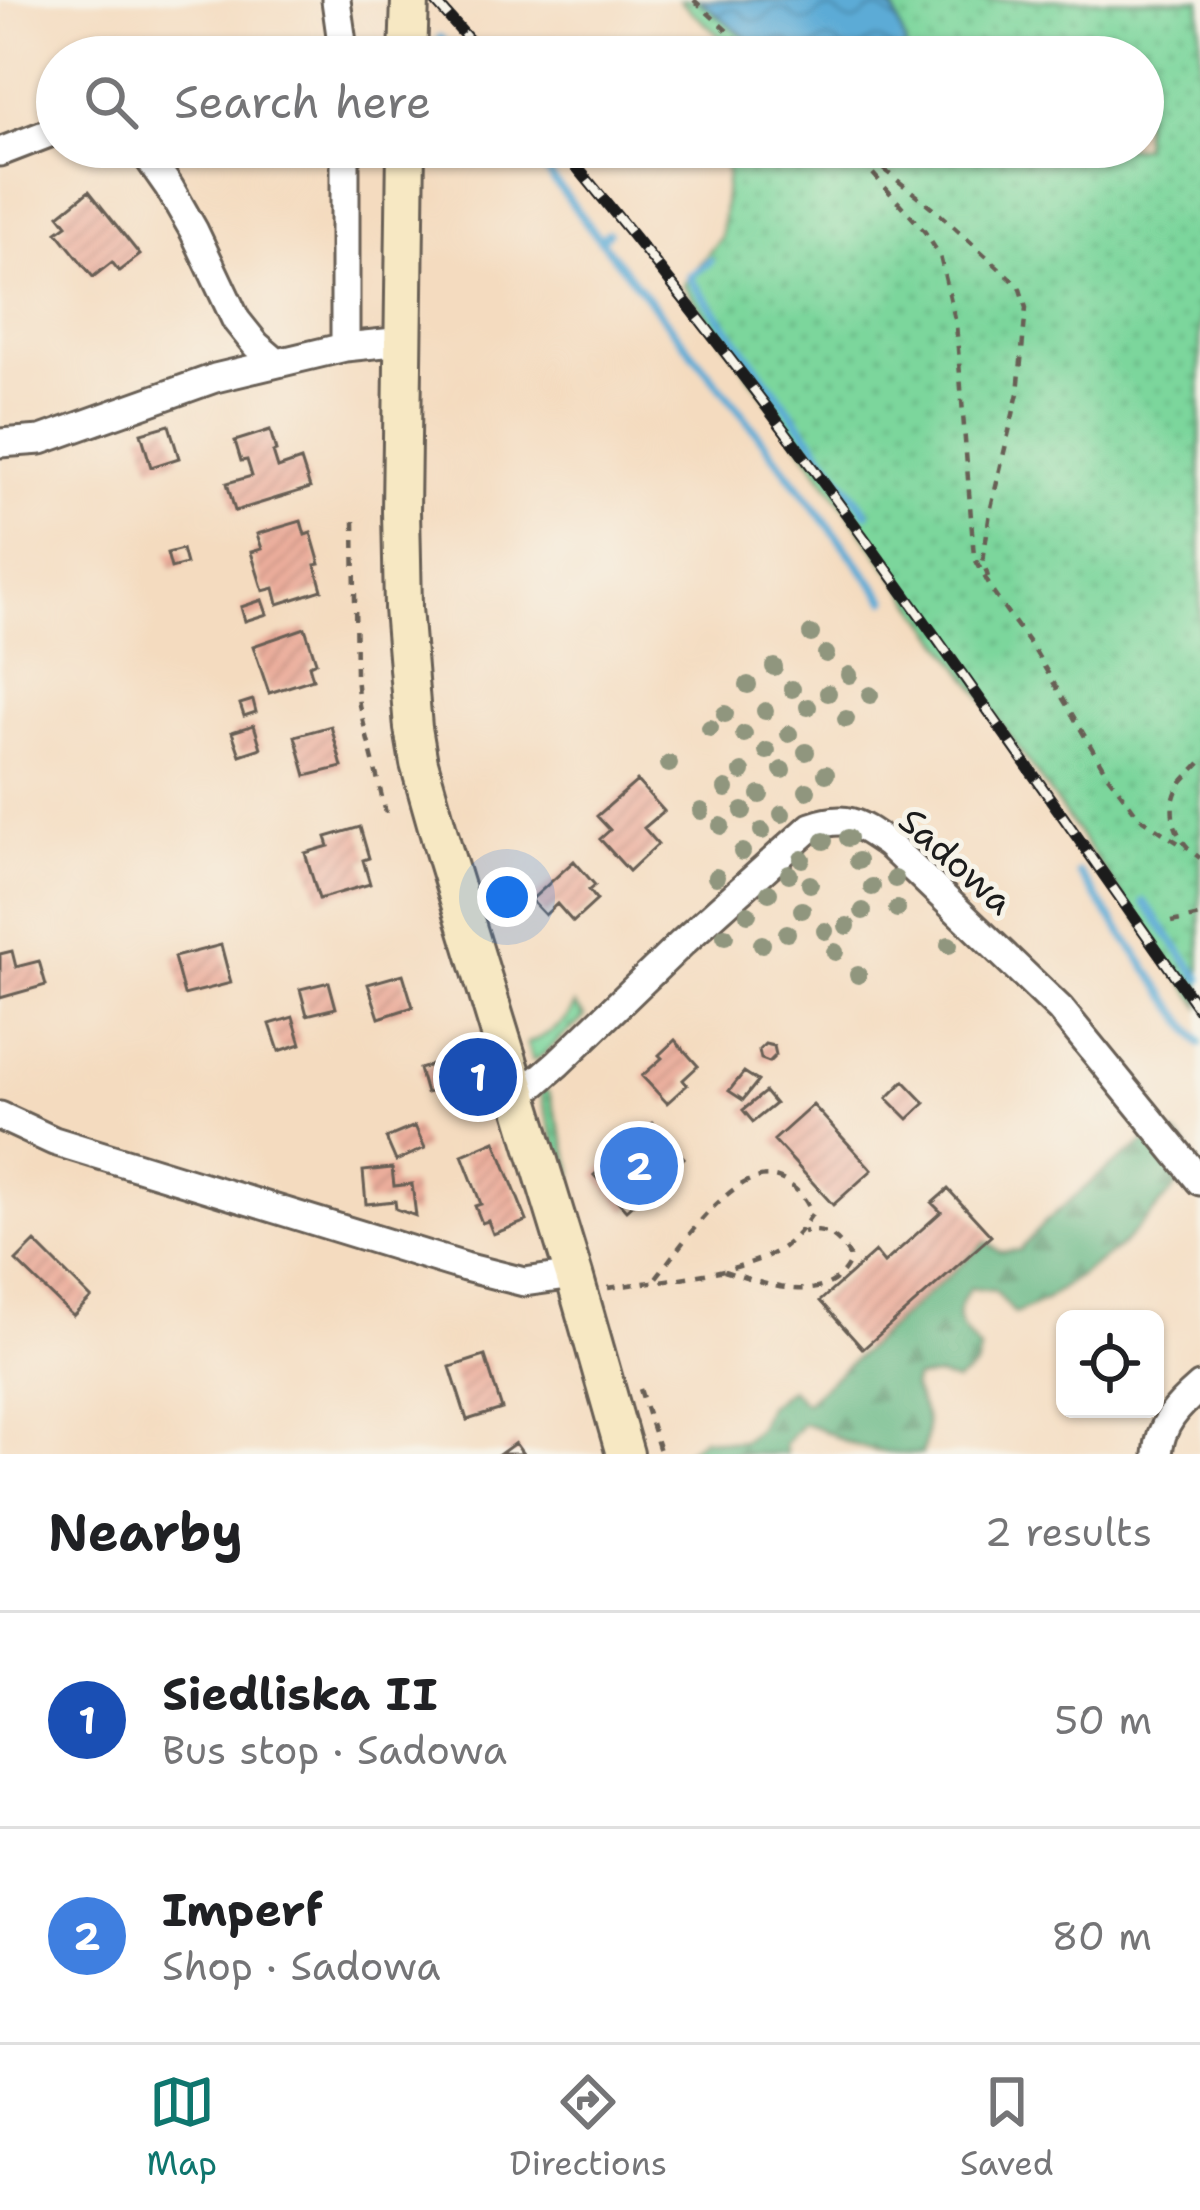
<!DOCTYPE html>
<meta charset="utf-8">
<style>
:root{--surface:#fff;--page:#f6f6f6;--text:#202124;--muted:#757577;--line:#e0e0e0;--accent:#0f766e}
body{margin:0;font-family:"Shantell Sans",sans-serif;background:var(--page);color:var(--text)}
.controls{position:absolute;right:36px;bottom:36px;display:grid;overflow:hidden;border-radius:18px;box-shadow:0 3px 9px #0004}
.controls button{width:108px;height:108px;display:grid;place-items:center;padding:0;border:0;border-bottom:3px solid var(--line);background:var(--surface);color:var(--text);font:60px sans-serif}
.you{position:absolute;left:507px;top:897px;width:42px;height:42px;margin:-30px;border:9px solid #fff;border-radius:50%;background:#1a73e8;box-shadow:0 0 0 18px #1a73e833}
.badge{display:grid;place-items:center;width:78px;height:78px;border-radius:50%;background:var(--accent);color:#fff;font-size:39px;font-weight:700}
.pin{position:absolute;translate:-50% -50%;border:6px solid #fff;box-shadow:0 3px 12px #0006}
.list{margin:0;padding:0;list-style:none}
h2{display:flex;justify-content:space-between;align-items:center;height:156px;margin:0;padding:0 48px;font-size:51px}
h2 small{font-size:39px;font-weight:400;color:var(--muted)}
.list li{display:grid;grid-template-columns:78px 1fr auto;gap:36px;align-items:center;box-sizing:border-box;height:216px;padding:0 48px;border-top:3px solid var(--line)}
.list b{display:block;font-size:45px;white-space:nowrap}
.list p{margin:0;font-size:39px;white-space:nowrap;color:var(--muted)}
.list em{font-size:39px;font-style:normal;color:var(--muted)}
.icon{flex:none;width:66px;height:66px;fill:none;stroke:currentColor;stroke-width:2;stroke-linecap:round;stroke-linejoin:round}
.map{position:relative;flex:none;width:1200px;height:1454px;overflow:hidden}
.search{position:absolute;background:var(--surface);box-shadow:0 3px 9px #0004;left:36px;right:36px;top:36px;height:132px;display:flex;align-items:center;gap:30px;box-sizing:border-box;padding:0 42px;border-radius:66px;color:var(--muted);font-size:45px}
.sheet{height:588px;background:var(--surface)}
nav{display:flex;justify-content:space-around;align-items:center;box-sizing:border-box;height:168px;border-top:3px solid var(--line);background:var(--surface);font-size:33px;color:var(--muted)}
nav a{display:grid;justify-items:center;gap:6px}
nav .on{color:var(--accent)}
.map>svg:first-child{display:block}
</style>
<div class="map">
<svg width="1200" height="1454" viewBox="0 0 1200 1454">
<defs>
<pattern id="green-dots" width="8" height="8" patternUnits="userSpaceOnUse" patternTransform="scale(3)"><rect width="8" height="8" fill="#7cd69c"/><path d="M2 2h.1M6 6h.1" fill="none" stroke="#6bb786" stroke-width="1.8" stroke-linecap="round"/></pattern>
<pattern id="forest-firs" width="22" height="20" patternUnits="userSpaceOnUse" patternTransform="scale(3)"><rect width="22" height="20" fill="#65b784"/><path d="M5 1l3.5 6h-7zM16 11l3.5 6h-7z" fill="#52946b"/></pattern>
<pattern id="water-waves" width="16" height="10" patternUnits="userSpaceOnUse" patternTransform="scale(3)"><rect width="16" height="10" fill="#5cabd6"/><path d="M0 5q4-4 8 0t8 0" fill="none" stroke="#4b8aad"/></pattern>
<pattern id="building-hatch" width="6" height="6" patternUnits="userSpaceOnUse" patternTransform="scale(3)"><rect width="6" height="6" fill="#ebad9b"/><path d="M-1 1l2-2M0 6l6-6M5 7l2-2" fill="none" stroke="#c99485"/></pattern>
</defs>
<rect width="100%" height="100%" fill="#f7f3e8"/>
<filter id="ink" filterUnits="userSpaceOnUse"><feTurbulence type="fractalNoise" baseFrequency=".00833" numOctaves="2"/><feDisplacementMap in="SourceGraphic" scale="24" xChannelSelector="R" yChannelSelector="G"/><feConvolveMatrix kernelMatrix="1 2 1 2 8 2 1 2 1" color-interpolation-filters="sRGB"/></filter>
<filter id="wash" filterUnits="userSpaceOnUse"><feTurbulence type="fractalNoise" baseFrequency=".004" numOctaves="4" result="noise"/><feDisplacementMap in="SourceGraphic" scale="48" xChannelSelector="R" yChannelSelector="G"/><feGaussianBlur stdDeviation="2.7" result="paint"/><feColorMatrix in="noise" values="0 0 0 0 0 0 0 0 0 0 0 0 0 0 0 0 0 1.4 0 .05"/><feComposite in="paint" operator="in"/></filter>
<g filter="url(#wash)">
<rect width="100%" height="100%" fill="#f4dbbf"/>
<!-- green -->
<path fill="url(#green-dots)" stroke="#4c795c" stroke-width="3" d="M679 0H699L770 57H743Z
M873 0H1200V1006L1000 722 683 284 721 238 727 172 721 147H1143V57H906L905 42 894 10Z
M574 1005 585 1017 544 1054 532 1061 527 1044C547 1034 566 1027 574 1005Z
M538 1086 549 1093 570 1161 573 1170 571 1194Z"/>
<!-- forest -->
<path fill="url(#forest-firs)" stroke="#406a50" stroke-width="3" d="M1175 1134 1189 1149 1177 1187 1121 1246 1045 1300 1015 1314 995 1291 970 1288C949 1319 959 1324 980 1351L976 1367 956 1382 938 1376 916 1378 912 1387C926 1413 931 1425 922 1454 891 1454 876 1453 847 1442 830 1436 820 1425 802 1424L784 1445 786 1454H682L703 1438 731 1442 743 1441 758 1428 767 1406 790 1389 805 1403 986 1242 1000 1252 1020 1250 1044 1223 1101 1174 1145 1142Z"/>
<!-- water -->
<path fill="url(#water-waves)" stroke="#3c6479" stroke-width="3" d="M699 0H873L894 10 905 42 906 57H770Z"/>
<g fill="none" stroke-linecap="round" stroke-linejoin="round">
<!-- stream -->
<path stroke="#5cabd6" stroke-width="8" d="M440 38 456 57
M528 147 600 240 608 233
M600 240 740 411 886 600
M710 261 689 277 867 513
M1079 873 1200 1043
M1144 902 1200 979"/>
</g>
<g id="blocks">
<!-- building -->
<path fill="url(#building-hatch)" d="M89 191 140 255 119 271 112 262 93 277 57 232 67 225 59 215Z
M169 425 179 458 151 467 141 433Z
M270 430 276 451 273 452 278 468 301 460 310 488 235 511 227 483 252 476 247 460 241 461 235 441Z
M301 521 305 535 311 533 320 564 315 565 322 590 278 604 274 588 263 591 251 552 262 549 257 534Z
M182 549 186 564 171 568 167 553Z
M262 600 267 614 245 621 241 607Z
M305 628 316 662 309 665 313 679 269 693 253 646Z
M253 700 256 712 244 716 240 704Z
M254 725 261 748 240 755 232 732Z
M331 726 342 767 306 776 295 736Z
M637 781 664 811 644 828 658 844 629 871 600 839 610 830 597 816Z
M360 827 369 858 363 860 370 884 319 899 305 853 329 846 326 837Z
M574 861 595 885 589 890 597 900 573 922 557 904 545 915 531 900Z
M221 945 231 983 184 995 174 957Z
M12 951 16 967 39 961 46 985 0 998V954Z
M403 974 413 1007 379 1018 368 984Z
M329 982 336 1008 307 1015 300 989Z
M293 1017 301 1044 279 1051 270 1024Z
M675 1040 698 1066 683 1080 687 1085 667 1103 642 1076 662 1058 659 1055Z
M765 1044 774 1046 776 1055 769 1062 761 1059 759 1050Z
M445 1061 452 1085 426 1093 419 1069Z
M744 1072 758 1081 743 1100 729 1091Z
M904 1081 925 1103 908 1119 887 1098Z
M765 1092 775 1104 753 1122 743 1110Z
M813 1105 872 1170 833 1205 774 1140Z
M652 1123 684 1158 626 1210 594 1175Z
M415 1126 425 1148 396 1161 386 1138Z
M495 1141 527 1221 493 1234 488 1221 482 1223 475 1206 481 1204 462 1155Z
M392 1168 394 1186 412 1184 416 1216 396 1209 395 1201 366 1204 363 1171Z
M948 1189 991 1236 863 1349 820 1301 875 1252 884 1263 941 1212 932 1203Z
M35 1242 91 1298 73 1316 16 1261Z
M485 1356 502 1409 467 1420 450 1367Z
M515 1443 523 1454H500Z"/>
</g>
</g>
<g filter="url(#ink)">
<use href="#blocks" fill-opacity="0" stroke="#685f55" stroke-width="3"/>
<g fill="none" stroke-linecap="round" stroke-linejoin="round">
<defs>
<path id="minor" d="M336 0 344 57
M141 147 169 187 194 231 236 320 256 345 277 363
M345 147V347L404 341
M0 152 57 130
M0 443 41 440 215 378 345 347
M515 1081 535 1083 558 1063 682 943 811 827C847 814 858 823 888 844L1060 1009 1200 1181
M0 1116 54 1141 465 1267 524 1282 574 1275
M1158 1454C1160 1424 1178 1406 1200 1387"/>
<path id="secondary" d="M408 57 410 0
M406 147 401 511 403 608 413 728 419 763 443 848 574 1275 625 1454"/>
</defs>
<!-- minor casing -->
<use href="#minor" stroke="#685f55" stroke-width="33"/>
<!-- secondary casing -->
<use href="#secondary" stroke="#685f55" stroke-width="42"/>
<!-- path -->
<path stroke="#685f55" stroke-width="4.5" stroke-dasharray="9 9" stroke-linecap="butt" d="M694 0 755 57
M849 147 925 232 940 256 956 323 974 557 994 594 1035 651 1107 774 1139 817 1186 848
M855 147 934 209 1019 286 1026 308 1018 393 990 512 983 561 988 577
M354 521 356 676 359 705 386 813
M1200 763C1194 770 1184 778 1179 786 1164 813 1177 842 1200 858
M1171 922 1200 916
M724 1271C763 1283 829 1311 851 1259 840 1238 826 1227 803 1232
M608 1288C658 1280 737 1275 779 1250 793 1241 803 1228 812 1214 807 1201 801 1193 789 1184 742 1148 680 1249 654 1280
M640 1389 661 1454"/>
<!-- minor -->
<use href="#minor" stroke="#fff" stroke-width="27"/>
<!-- secondary -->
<use href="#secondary" stroke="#f7e8c3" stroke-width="36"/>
<defs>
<path id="rail" d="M434 0 484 57
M560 147C791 421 993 719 1200 1011"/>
</defs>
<!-- rail casing -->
<use href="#rail" stroke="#1c1c1c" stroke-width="12"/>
<!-- rail -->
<use href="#rail" stroke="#f7f3e8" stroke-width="8" stroke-dasharray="22" stroke-linecap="butt"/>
</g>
<!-- trees -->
<g fill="#90967e">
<circle cx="811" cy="634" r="9"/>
<circle cx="826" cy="654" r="9"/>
<circle cx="774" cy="667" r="9"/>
<circle cx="849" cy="675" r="9"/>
<circle cx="748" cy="685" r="9"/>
<circle cx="792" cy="689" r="9"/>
<circle cx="828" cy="693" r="9"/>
<circle cx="870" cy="695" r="9"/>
<circle cx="808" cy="707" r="9"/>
<circle cx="765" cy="711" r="9"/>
<circle cx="725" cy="714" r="9"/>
<circle cx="846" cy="719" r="9"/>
<circle cx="710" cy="728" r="9"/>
<circle cx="744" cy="734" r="9"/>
<circle cx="789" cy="734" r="9"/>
<circle cx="767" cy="751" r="9"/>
<circle cx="806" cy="752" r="9"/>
<circle cx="669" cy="764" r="9"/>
<circle cx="782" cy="770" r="9"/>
<circle cx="742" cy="772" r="9"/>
<circle cx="826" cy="774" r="9"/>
<circle cx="726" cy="789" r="9"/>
<circle cx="807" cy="791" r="9"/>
<circle cx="760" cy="795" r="9"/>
<circle cx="701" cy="811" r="9"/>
<circle cx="743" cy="811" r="9"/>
<circle cx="782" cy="814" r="9"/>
<circle cx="721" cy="826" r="9"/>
<circle cx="762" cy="831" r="9"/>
<circle cx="848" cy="838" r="9"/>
<circle cx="824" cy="841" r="9"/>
<circle cx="742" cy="852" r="9"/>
<circle cx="802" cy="859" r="9"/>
<circle cx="858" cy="861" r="9"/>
<circle cx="789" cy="874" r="9"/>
<circle cx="716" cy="877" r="9"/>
<circle cx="895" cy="879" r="9"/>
<circle cx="810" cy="884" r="9"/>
<circle cx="872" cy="887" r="9"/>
<circle cx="769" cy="893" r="9"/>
<circle cx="897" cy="909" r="9"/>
<circle cx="802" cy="910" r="9"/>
<circle cx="863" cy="911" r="9"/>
<circle cx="748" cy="914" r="9"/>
<circle cx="847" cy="926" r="9"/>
<circle cx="825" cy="931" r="9"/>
<circle cx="787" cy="933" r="9"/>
<circle cx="725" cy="936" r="9"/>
<circle cx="762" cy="944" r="9"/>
<circle cx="949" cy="945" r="9"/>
<circle cx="835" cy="952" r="9"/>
<circle cx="858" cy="975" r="9"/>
</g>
</g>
<g text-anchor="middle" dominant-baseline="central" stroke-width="10" stroke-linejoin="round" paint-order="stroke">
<!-- street labels -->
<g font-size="36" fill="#1c1c1c" stroke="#f7f3e8">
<text transform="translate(956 861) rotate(42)">Sadowa</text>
</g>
</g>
</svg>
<div class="controls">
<button><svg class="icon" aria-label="locate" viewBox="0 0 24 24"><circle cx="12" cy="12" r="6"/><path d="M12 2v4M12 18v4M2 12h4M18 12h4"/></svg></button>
</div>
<div class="you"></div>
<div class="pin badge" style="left:478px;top:1077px;background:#1a4fb4">1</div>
<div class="pin badge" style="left:639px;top:1166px;background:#3f7fe0">2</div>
<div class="search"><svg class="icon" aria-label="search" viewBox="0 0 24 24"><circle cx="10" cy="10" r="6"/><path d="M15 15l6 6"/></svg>Search here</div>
</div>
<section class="sheet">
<h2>Nearby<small>2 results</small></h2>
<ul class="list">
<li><span class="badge" style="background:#1a4fb4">1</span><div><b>Siedliska II</b><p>Bus stop · Sadowa</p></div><em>50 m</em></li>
<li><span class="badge" style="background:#3f7fe0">2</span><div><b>Imperf</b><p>Shop · Sadowa</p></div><em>80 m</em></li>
</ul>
</section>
<nav>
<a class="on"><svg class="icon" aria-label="map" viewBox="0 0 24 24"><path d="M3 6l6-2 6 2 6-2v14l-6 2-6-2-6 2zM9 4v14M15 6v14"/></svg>Map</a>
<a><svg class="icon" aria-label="directions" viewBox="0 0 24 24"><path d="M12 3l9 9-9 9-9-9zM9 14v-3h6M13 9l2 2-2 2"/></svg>Directions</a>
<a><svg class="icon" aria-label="saved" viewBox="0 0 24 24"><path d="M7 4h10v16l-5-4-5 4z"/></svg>Saved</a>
</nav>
